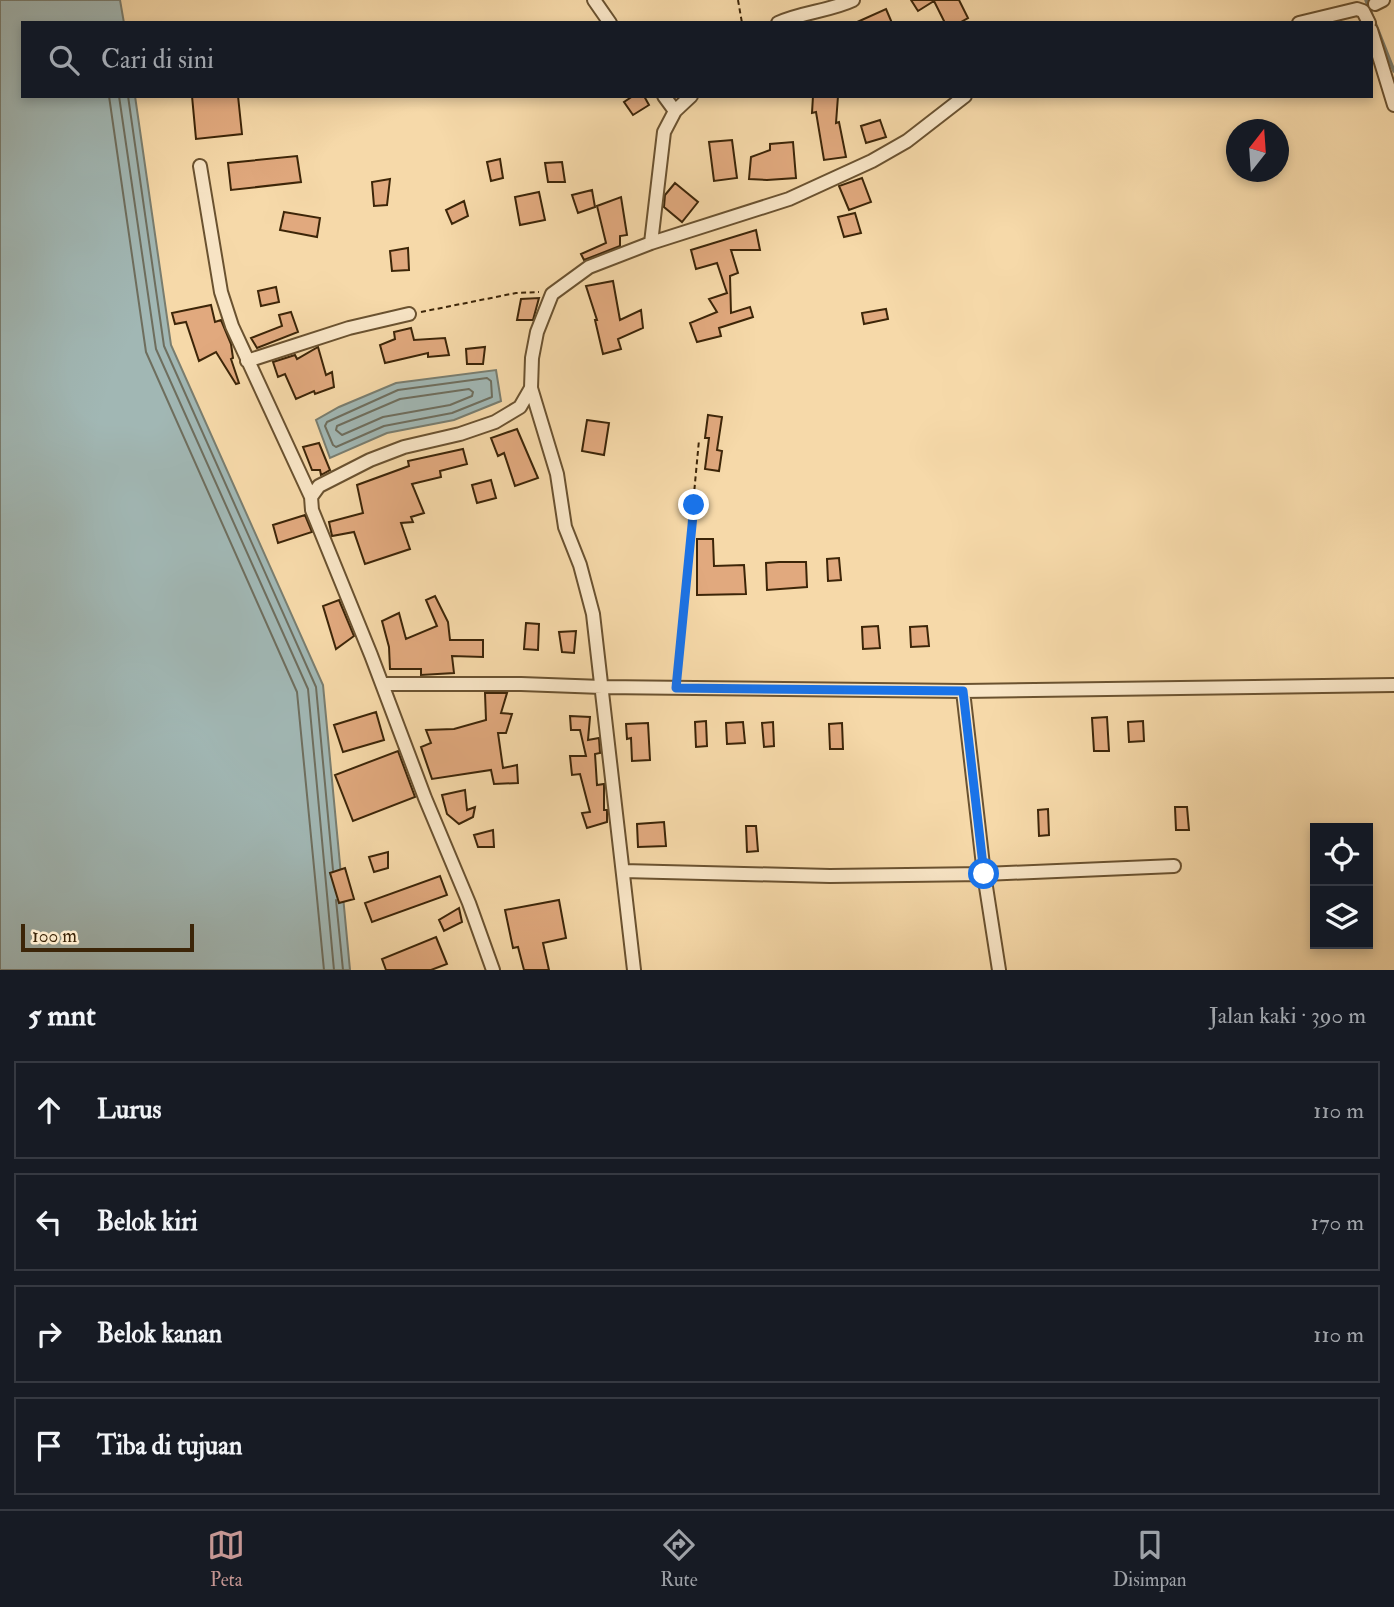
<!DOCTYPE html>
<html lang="id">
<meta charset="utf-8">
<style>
:root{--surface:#171b24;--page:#242831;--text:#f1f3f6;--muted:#9ea1a6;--line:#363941;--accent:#c59692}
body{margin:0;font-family:"IM FELL Double Pica",serif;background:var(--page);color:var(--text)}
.controls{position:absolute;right:21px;bottom:21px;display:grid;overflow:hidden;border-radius:0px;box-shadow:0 4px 10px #0003}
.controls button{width:63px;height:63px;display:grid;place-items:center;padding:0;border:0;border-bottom:2px solid var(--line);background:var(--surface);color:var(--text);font:35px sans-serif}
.compass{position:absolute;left:1226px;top:119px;width:63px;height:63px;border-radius:50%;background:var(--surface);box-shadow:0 4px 10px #0003;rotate:17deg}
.scale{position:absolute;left:21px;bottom:18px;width:173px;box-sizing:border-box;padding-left:7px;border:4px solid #3c2508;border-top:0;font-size:19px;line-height:24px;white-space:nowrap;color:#3c2508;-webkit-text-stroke:5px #f9e6c7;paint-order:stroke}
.stop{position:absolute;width:21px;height:21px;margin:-16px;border:5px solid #1a73e8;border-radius:50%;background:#fff}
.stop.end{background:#1a73e8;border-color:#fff;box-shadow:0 2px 7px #0008}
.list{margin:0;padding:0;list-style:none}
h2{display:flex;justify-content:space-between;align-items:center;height:91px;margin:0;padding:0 28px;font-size:30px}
h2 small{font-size:23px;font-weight:400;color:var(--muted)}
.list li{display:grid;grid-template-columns:46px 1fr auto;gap:21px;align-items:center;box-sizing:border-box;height:98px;margin:0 14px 14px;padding:0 14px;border:2px solid var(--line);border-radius:0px}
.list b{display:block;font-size:26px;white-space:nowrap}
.list em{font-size:23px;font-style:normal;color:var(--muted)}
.icon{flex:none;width:38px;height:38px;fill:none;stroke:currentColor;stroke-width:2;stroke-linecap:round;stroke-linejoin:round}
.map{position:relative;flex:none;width:1394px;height:970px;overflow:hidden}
.search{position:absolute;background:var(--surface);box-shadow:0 4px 10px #0003;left:21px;right:21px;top:21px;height:77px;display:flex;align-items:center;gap:18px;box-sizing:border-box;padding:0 24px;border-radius:0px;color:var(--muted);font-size:26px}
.sheet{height:539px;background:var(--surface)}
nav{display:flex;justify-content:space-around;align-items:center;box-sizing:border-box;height:98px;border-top:2px solid var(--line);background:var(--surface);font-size:19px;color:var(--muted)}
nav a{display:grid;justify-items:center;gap:4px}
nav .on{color:var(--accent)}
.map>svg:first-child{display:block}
</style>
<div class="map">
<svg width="1394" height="970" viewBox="0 0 1394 970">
<rect width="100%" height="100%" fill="#f6d9a9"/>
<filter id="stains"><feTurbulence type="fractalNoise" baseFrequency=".00286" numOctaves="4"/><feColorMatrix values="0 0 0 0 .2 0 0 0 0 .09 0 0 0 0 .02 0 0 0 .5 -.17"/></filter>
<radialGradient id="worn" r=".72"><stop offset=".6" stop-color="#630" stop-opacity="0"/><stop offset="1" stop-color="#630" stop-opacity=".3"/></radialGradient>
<!-- water -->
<path fill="#a1b7b4" stroke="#797d6f" stroke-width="2" d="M0 0H120L124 23H23V96H135L171 345 323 685 350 970H0Z
M496 370 501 401 454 420 387 433 330 458 316 420 339 407 396 383Z"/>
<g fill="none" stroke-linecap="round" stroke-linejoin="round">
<!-- shore -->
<path stroke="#6e6e5e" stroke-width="2" d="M109 96 146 352 297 692 324 970
M119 96 156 349 308 689 334 970
M128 96 164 346 316 687 333 870
M487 378 491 381 492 397 452 413 384 426 336 447 333 445 325 426 327 422 398 390Z
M469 389 473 392 472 396 450 405 383 417 342 435 336 430 337 426 400 399Z
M336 900 343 970"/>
<!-- stream -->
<path stroke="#797d6f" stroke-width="3.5" d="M1366 0 1394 71"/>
</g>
<!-- building -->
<path fill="#e1a97e" stroke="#3c2508" stroke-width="2" d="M911 0H959L968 18 959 23H945L934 1 918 11Z
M886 9 892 23H855Z
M192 96H238L242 134 196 139Z
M633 96H644L649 105 633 115 624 102Z
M813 96H838L836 123 839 122 846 157 824 160 816 112 812 113Z
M880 120 886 137 866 143 861 126Z
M732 140 737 178 714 181 709 142Z
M793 142 796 178 767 180 749 179 751 157 770 150V144Z
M297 156 301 182 231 190 228 163Z
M500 159 503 178 491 181 487 162Z
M562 162 565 182H548L545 163Z
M862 178 871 202 849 210 839 186Z
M390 179 387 205 374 206 372 182Z
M675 183 698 202 682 222 664 207 665 195Z
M592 190 595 207 578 213 572 195Z
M539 192 545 220 520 225 515 197Z
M621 197 627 235 620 236V246L584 260 581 254 606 243 597 206Z
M464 201 468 216 452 224 446 210Z
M284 212 320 218 317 237 280 230Z
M855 213 861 233 844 237 838 217Z
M756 230 760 250H731L738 273 730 276 731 313 750 307 753 317 719 328 721 336 697 342 690 323 717 312 709 299 727 293 717 263 696 269 691 250Z
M408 248 409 270 392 271 390 251Z
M613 281 620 320 641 310 643 328 618 339 621 349 603 354 595 320H597L586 286Z
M276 287 279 302 261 306 258 291Z
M539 298 533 320H517L521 299Z
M211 305 215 322 221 320 231 344 233 358 231 359 239 383 236 384 216 352 199 361 186 322 175 324 172 313Z
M886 309 888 319 864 324 862 313Z
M291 312 298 332 257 348 251 338 282 326 279 315Z
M411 328 414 340 445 338 449 355 428 357V353L385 363 380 345 395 339 394 332Z
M318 347 326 375 332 372 334 387 315 394 314 391 296 399 285 374 278 377 273 362 295 355 297 359Z
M485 347 483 364H467L466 349Z
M708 415 722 417 717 450 722 451 719 471 705 469 709 438H705Z
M587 420 609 423 604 455 582 451Z
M517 429 538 478 515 486 504 453 498 456 491 438Z
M319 443 330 470 321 475 320 470H312L303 447Z
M463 449 467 464 440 471 441 477 412 484 424 513 411 517 413 522 401 523 410 549 365 564 354 532 332 536 329 522 363 513 357 485 409 466 408 461Z
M491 480 496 498 477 503 472 485Z
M305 515 312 532 278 543 273 525Z
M697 539H713L714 566 744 565 746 594 697 595Z
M839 558 841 580 828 581 827 559Z
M779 562H806L807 587 767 590 766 563Z
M435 596 448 622 450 640H483V657L452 656 454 673 421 675V669H390L389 647 382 621 399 613 406 639 437 626 426 600Z
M339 600 354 636 336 649 323 606Z
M526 623 539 624 538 650 524 649Z
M878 626 880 648 863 649 862 627Z
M927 626 929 646 911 647 910 627Z
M576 631 574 653 562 652 559 632Z
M485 693H507L501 713 512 714 506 733H498L503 768 517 765 518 783 494 784 491 770 432 779 421 747 431 743 426 730 454 729 486 720Z
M376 712 384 740 343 752 334 725Z
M570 716 590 717 588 740 599 738 600 753 595 754 597 785 604 784V810H607V822L587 828 582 813 590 812 580 774 572 775 570 756H586L580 730H571Z
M1107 717 1109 751H1094L1092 718Z
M706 721 707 746 696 747 695 722Z
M1143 721 1144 741 1129 742 1128 722Z
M743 722 745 743 727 744 726 723Z
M773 722 774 746 764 747 762 723Z
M648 723 650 760 632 761 631 738 627 739 626 724Z
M842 723 843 749H830L829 724Z
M398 751 415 797 353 821 335 775Z
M465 790 467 810 475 807 473 817 459 824 447 814 442 795Z
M1175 807H1187L1189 830H1176Z
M1048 809 1049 835 1039 836 1038 810Z
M664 822 666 846 638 847 637 824Z
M746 826H756L758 851 747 852Z
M493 830 494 847H478L474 835Z
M388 852V868L374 872 369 857Z
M345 868 354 899 339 903 330 873Z
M440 876 447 895 372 922 365 903Z
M559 900 566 938 543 943 549 970H524L518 947 513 948 505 910Z
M459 908 462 922 444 931 439 920Z
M436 937 447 964 431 970H386L382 959Z"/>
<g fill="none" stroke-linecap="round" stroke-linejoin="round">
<defs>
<path id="minor" d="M594 0 610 23
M1375 4 1383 0
M778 23C802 12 830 11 853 0
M1299 23 1357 9 1363 11 1369 23
M1371 30 1394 105
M664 96 675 111
M200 166 221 292 232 326 311 497
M651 243 664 132 675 111 691 96
M247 361 349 328 409 314
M382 684H521L602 687 963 691 1394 685
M963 691 984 874 999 970
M623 871 830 876 984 874 1174 866
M493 970 469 903 425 798 371 655 312 510 311 497 319 486 370 460 404 447 460 434 495 422 520 407 531 388
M634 970 593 614 580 565 565 527 557 474 531 388 532 358 537 332 552 294 589 267 651 243 789 199 872 161 907 141 965 96"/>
</defs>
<!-- minor casing -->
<use href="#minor" stroke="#6a5230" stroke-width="16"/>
<!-- path -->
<path stroke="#3c2508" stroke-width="2" stroke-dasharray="5 3.5" stroke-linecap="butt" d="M738 0 742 23
M421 312 516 293 539 292
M677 676 699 440"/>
<!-- minor -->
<use href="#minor" stroke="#f9e6c7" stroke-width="12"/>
</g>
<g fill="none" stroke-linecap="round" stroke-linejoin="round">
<!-- route -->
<path stroke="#1a73e8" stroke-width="9" d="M694 505 676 688 963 691 984 874"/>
</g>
<rect width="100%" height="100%" filter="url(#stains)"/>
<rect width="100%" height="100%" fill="url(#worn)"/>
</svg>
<div class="controls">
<button><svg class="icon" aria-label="locate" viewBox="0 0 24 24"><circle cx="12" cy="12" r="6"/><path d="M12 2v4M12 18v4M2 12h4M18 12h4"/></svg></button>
<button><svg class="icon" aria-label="layers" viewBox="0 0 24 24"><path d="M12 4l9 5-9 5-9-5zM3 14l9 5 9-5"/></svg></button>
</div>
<svg class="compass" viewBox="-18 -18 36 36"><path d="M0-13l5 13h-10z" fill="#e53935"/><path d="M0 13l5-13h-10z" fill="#9ea1a6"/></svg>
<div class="scale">100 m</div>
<div class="stop" style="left:984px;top:874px"></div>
<div class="stop end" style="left:694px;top:505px"></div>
<div class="search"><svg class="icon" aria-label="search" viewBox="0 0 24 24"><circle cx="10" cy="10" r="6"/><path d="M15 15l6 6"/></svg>Cari di sini</div>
</div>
<section class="sheet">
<h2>5 mnt<small>Jalan kaki · 390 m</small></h2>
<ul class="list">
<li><svg class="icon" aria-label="ahead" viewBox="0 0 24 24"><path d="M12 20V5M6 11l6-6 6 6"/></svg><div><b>Lurus</b></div><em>110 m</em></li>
<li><svg class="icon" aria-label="left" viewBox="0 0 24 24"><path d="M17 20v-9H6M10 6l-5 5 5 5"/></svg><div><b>Belok kiri</b></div><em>170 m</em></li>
<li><svg class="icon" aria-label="right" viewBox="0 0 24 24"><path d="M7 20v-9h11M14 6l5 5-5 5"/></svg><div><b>Belok kanan</b></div><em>110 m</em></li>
<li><svg class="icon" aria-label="arrive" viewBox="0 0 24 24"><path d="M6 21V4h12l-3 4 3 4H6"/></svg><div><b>Tiba di tujuan</b></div></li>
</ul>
</section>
<nav>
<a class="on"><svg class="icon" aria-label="map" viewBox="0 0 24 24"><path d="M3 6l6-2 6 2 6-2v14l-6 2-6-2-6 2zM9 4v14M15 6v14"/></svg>Peta</a>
<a><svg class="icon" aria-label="directions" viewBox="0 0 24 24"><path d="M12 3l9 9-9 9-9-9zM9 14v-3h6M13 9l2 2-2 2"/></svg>Rute</a>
<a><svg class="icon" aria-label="saved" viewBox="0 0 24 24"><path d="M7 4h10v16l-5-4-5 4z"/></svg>Disimpan</a>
</nav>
